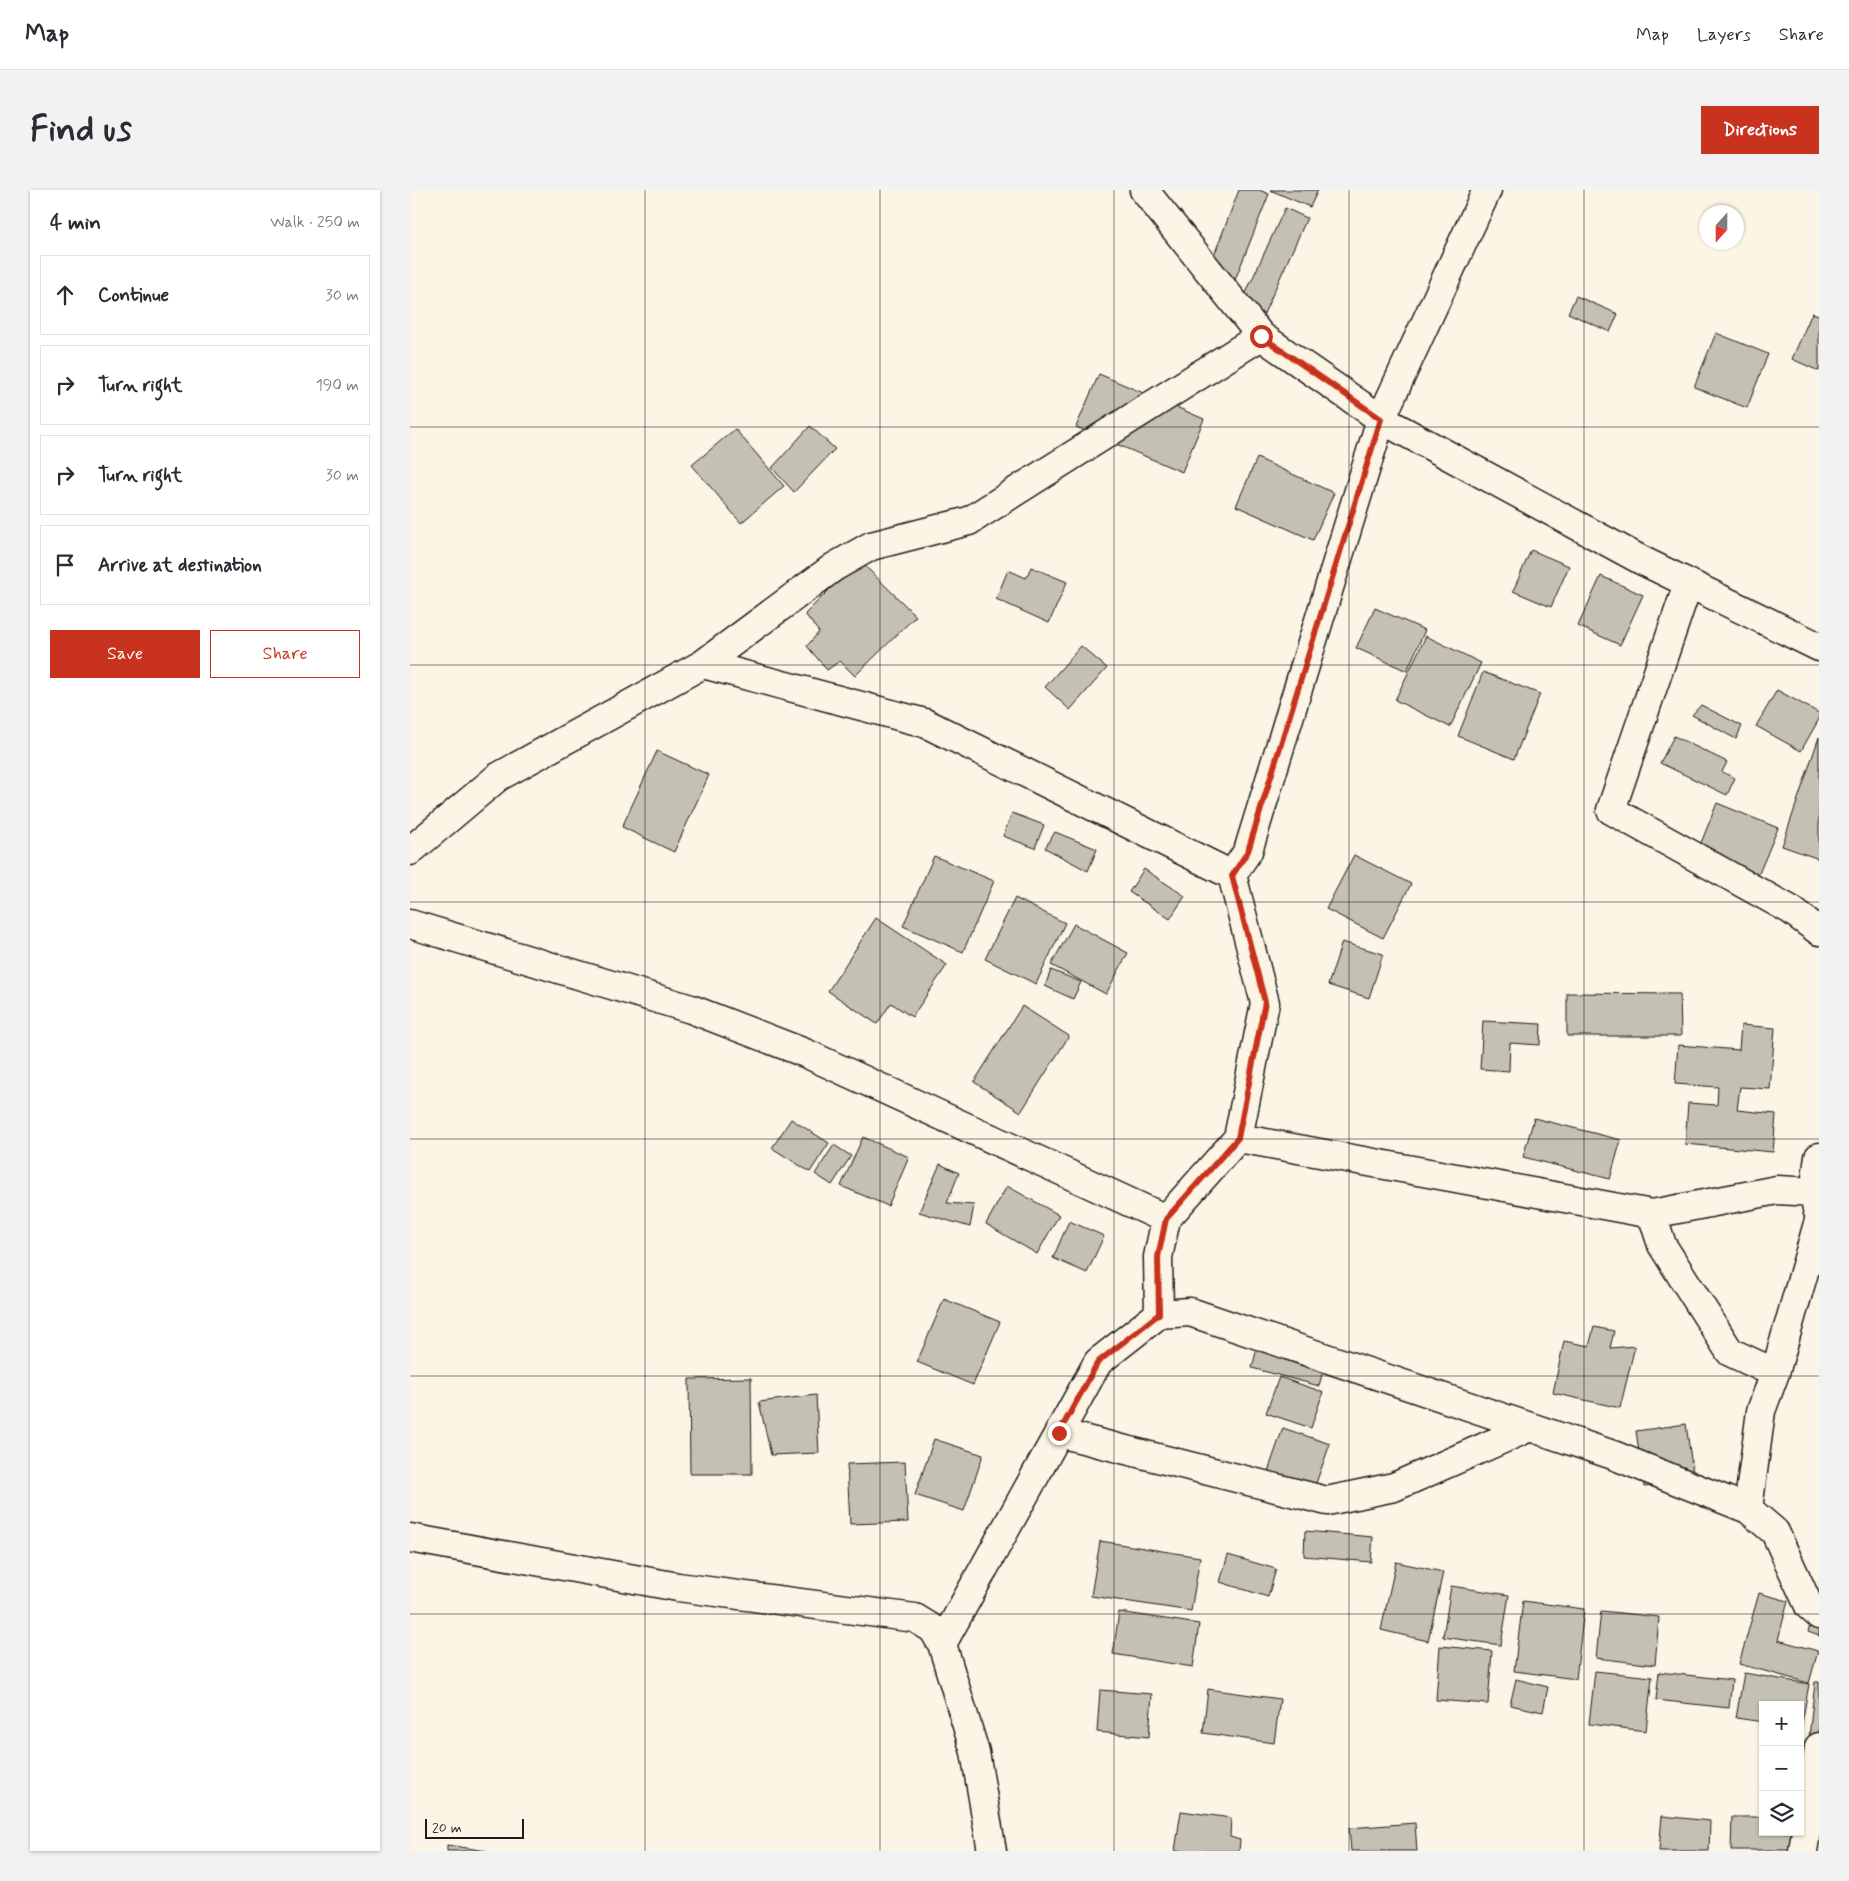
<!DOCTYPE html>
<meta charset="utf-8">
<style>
:root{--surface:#fff;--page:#f2f2f3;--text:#2b2b33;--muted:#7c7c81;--line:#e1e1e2;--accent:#c8321e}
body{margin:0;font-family:Mynerve,sans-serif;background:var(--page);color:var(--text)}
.controls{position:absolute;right:15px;bottom:15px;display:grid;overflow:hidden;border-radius:0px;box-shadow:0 1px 4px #0004}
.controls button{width:45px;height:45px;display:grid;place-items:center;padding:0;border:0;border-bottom:1px solid var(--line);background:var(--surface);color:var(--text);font:25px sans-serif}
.compass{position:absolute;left:1289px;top:15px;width:45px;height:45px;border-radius:50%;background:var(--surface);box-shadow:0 1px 4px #0004;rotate:201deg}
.scale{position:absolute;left:15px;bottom:12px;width:99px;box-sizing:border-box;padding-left:5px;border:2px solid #1c1c1c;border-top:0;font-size:14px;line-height:18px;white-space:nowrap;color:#1c1c1c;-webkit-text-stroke:4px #fcf5e5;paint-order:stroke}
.stop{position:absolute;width:15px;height:15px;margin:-11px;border:4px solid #c8321e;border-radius:50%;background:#fff}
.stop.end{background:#c8321e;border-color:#fff;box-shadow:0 1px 5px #0008}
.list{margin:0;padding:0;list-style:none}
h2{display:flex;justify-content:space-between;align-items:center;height:65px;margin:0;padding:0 20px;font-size:21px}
h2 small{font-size:16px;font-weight:400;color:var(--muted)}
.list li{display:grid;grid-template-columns:32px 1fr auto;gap:15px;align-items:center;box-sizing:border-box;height:80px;margin:0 10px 10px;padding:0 10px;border:1px solid var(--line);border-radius:0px}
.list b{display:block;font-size:19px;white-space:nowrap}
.list em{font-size:16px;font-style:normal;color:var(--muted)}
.actions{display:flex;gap:10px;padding:15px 20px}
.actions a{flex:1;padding:11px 0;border:1px solid var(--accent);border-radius:0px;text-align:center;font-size:18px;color:var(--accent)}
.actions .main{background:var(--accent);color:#fff}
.icon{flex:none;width:28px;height:28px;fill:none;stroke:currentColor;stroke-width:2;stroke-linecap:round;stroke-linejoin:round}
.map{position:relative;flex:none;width:1409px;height:1661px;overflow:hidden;border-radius:0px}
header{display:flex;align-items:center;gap:30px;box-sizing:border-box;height:70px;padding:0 25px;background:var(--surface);border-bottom:1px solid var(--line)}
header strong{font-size:24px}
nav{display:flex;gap:28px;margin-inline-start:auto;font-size:18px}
.intro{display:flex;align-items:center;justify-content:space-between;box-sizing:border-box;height:120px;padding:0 30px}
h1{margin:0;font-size:35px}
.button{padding:12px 22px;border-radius:0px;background:var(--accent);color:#fff;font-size:18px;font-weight:700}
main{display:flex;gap:30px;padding:0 30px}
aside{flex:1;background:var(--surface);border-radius:0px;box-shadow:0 1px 4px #0004}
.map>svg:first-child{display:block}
</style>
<header>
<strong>Map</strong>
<nav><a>Map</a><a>Layers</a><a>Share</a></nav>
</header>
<div class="intro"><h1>Find us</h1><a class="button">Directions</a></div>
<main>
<aside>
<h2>4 min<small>Walk · 250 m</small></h2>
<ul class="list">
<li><svg class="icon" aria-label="ahead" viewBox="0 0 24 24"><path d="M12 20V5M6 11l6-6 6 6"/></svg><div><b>Continue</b></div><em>30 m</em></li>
<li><svg class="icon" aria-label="right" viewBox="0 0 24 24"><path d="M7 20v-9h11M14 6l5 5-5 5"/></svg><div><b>Turn right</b></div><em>190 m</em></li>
<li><svg class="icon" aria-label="right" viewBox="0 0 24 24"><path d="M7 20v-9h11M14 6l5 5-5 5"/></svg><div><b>Turn right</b></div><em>30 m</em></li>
<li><svg class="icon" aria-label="arrive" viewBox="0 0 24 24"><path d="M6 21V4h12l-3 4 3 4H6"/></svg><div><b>Arrive at destination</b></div></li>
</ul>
<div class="actions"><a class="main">Save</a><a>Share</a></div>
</aside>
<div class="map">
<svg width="1409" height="1661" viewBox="0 0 1409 1661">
<rect width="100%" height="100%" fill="#fcf5e5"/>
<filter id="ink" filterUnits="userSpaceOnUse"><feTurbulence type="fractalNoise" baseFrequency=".02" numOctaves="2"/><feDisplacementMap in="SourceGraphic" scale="10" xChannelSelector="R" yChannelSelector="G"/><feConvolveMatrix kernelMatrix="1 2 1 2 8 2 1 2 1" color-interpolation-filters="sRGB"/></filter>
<g filter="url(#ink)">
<!-- building -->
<path fill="#c4c0b3" stroke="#1c1c1c" d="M829 0H849L859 4 819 105 793 94Z
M860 0H908L900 17Z
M875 18 897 28 852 128 829 118Z
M1166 106 1208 124 1200 142 1158 123Z
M1402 123 1409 125V181L1382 169Z
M1306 143 1358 164 1337 218 1284 197Z
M689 184 794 229 772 282 666 237Z
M400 236 425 259 384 302 362 278Z
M325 239 374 296 331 333 282 275Z
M847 268 924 303 903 350 826 316Z
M1121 360 1159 376 1141 417 1103 401Z
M449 370 506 426 445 486 430 471 417 480 397 456 409 442 395 424Z
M621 377 657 392 639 433 586 409 598 380 616 388Z
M1191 386 1233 405 1210 455 1168 436Z
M965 418 1015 440 997 481 946 458Z
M1016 446 1071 473 1040 537 985 510Z
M671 456 697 478 660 520 635 497Z
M1073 482 1130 504 1104 569 1048 546Z
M1367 500 1409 523V529L1391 561 1346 536Z
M1291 515 1332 536 1326 549 1282 525Z
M1264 546 1317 572 1312 582 1325 588 1317 605 1250 573Z
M1409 547V669L1372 656Z
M247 561 299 585 264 662 212 637Z
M1307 613 1368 638 1345 693 1285 668Z
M602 623 634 635 625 658 593 646Z
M645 642 687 659 678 681 635 658Z
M944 665 1001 694 973 748 916 719Z
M524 666 584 691 553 762 493 736Z
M734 679 775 706 760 729 719 702Z
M605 708 655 733 626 794 575 769Z
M466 728 537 775 502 827 481 813 467 834 418 801Z
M664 734 718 763 696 804 641 775Z
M932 752 973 764 959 808 918 795Z
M641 780 671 792 663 809 635 796Z
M1157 803 1270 804 1271 846H1157Z
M612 816 659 846 611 922 564 892Z
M1073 831 1131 834 1130 855 1100 853 1099 881 1070 879Z
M1331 835 1365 838 1360 899 1330 897 1327 920 1366 924 1363 962 1275 954 1278 913 1307 915 1308 897 1265 894 1268 855 1329 860Z
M1124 928 1211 950 1200 989 1113 967Z
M381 929 419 953 400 982 362 958Z
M453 947 499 967 478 1016 431 996Z
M424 955 441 966 422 995 405 984Z
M530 974 549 983 537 1013 564 1015 560 1037 509 1022Z
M597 996 649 1025 627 1064 576 1034Z
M659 1031 694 1046 677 1083 643 1068Z
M534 1109 590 1132 563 1195 507 1172Z
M1184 1137 1204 1141 1200 1158 1225 1156 1210 1218 1143 1203 1154 1151 1179 1156Z
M849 1150 916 1169 909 1196 842 1178Z
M869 1187 913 1202 901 1238 856 1223Z
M341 1188 342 1284H280L279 1189Z
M406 1205 409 1263 361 1265 349 1212Z
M1276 1234 1284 1290 1234 1297 1226 1241Z
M873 1238 920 1254 901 1307 855 1290Z
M524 1249 573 1265 554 1321 505 1305Z
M495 1272 498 1332 440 1334 437 1274Z
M895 1341 963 1347 961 1372 894 1366Z
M690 1351 790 1367 781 1421 681 1406Z
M818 1365 866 1379 858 1407 810 1392Z
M986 1372 1033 1382 1018 1451 971 1440Z
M1041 1396 1099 1405 1091 1455 1033 1447Z
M1349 1403 1378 1411 1368 1450 1408 1461 1399 1493 1329 1474Z
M1113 1411 1174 1419 1166 1489 1104 1481Z
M1191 1421 1249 1427 1245 1475 1186 1468Z
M709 1422 789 1434 783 1477 703 1464Z
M1403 1425 1409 1427V1446L1398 1442Z
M1030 1456 1082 1461 1078 1514 1026 1510Z
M1185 1481 1242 1487 1236 1541 1179 1534Z
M1249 1482 1322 1490 1319 1518 1246 1510Z
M1334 1483 1399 1494 1391 1539 1390 1515H1353V1532L1326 1528Z
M1106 1489 1138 1497 1133 1522 1100 1515Z
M1405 1492H1409V1567L1397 1566Z
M798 1499 870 1509 864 1553 793 1543Z
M690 1500 742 1504 739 1547 687 1542Z
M771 1621 821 1628 820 1647 830 1650 829 1661H765Z
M1252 1626 1300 1631 1299 1661H1249Z
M1322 1627H1353V1642H1384V1660H1321Z
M1005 1633 1007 1661H941L939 1638Z
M37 1655 77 1661H37Z"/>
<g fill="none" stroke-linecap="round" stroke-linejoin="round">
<defs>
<path id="minor" d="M734 0 851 146 971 229 1231 370 1409 457
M1278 394 1201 620 1381 720 1409 741
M293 474 515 533 822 685
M0 661 88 587 293 474 424 377 461 356 559 331 851 146
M0 734 281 819 395 863 756 1029
M828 948 1242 1024 1367 1000 1404 1002
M1407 1019 1404 1002 1409 967
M1242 1024 1252 1055 1320 1162 1365 1183
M749 1124 748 1067 756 1029 828 948 855 813 822 685 838 661 971 229 1077 0
M649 1243 917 1311 984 1297 1120 1237
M1338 1319 1351 1221 1365 1183 1409 1030
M0 1348 268 1397 505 1428 523 1439 532 1454 565 1562 582 1661
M532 1454 688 1172 749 1124 780 1122 1203 1265 1338 1319 1365 1342 1399 1416 1409 1425
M1393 1661 1409 1557"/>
</defs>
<!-- minor casing -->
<use href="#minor" stroke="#1c1c1c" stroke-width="31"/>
<!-- minor -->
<use href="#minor" stroke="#fcf5e5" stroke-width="28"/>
</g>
</g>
<g fill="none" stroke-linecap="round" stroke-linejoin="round" filter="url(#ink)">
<!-- route -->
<path stroke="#c8321e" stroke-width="6" d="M649 1243 688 1172 749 1124 748 1067 756 1029 828 948 855 812 822 686 838 661 971 229 851 146"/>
</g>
<!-- grid -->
<path fill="none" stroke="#1c1c1c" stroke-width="1" stroke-opacity="0.55" d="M235 0V1661M470 0V1661M704 0V1661M939 0V1661M1174 0V1661M0 237H1409M0 475H1409M0 712H1409M0 949H1409M0 1186H1409M0 1424H1409"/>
</svg>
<div class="controls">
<button>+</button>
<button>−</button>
<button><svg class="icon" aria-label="layers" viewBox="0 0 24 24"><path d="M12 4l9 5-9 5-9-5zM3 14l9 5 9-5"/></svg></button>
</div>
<svg class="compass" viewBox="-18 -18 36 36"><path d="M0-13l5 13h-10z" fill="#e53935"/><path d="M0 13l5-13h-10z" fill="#7c7c81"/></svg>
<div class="scale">20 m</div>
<div class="stop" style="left:851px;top:146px"></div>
<div class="stop end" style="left:649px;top:1243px"></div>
</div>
</main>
